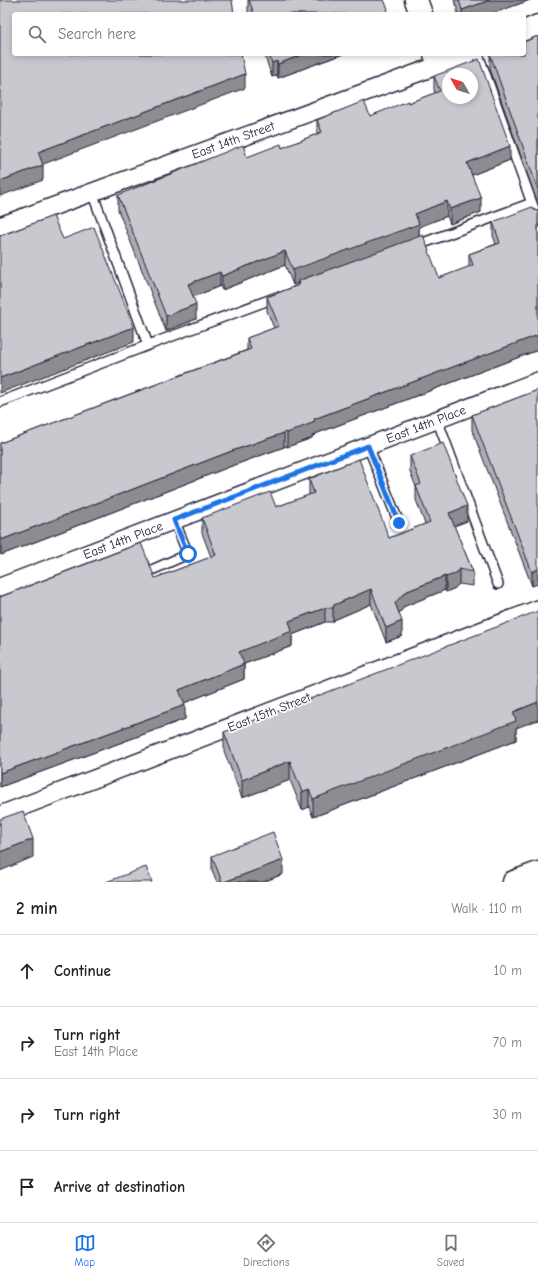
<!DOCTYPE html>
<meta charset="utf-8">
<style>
:root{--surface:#fff;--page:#f6f6f6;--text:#222;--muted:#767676;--line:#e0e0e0;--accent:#1a73e8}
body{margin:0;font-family:"Comic Neue",sans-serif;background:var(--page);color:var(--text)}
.compass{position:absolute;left:442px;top:68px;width:36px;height:36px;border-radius:50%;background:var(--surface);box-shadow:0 2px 6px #0003;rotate:309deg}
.stop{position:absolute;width:12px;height:12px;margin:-9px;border:3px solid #1a73e8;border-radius:50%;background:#fff}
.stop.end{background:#1a73e8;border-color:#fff;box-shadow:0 1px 4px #0008}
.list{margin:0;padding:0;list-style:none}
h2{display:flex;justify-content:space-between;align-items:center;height:52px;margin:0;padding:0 16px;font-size:17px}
h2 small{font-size:13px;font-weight:400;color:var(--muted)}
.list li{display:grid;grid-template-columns:26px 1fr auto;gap:12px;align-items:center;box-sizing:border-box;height:72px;padding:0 16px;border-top:1px solid var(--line)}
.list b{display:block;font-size:15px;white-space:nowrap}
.list p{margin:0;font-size:13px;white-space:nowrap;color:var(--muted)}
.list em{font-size:13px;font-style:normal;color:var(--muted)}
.icon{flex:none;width:22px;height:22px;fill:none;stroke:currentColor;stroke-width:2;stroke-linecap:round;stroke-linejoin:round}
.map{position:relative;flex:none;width:538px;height:882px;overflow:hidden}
.search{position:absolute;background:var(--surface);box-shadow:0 2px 6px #0003;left:12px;right:12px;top:12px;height:44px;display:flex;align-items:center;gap:10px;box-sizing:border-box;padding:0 14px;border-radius:4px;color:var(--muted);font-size:15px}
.sheet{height:340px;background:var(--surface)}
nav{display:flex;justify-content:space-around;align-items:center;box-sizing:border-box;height:56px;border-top:1px solid var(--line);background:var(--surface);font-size:11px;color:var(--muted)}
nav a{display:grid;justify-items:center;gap:2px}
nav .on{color:var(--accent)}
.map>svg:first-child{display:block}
</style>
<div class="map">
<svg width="538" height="882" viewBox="0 0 538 882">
<rect width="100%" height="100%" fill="#fff"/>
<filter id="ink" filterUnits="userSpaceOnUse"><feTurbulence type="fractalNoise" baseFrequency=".025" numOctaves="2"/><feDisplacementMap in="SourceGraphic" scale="8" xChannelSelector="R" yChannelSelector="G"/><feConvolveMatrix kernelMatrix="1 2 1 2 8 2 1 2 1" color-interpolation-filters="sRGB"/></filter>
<g filter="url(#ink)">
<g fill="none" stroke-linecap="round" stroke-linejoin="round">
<defs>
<path id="lane" d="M478 54 538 220
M92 192 148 345
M415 246 532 203
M0 402 159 341 277 297
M437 419 498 584
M368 446 399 523
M154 569 188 554 174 520"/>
<path id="street" d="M0 226 439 65
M0 587 538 381
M0 815 538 609"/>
<path id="secondary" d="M416 0 421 14
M524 32 538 26
M435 54 439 65 465 54"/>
<path id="primary" d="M514 882 538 873"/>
</defs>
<!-- lane casing -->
<use href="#lane" stroke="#22223b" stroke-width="12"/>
<!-- street casing -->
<use href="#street" stroke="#22223b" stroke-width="20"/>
<!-- secondary casing -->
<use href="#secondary" stroke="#22223b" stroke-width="25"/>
<!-- primary casing -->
<use href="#primary" stroke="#22223b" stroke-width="25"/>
<!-- lane -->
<use href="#lane" stroke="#fff" stroke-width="9"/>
<!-- street -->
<use href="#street" stroke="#fff" stroke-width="17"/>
<!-- secondary -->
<use href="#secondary" stroke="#fff" stroke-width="22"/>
<!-- primary -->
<use href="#primary" stroke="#fff" stroke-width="22"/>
</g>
<!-- wall -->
<path fill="#acacb2" stroke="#22223b" d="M248 0H384L388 14H249L248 11Z
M454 0H530L491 14H458L457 11V8Z
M538 36V204L490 69V54Z
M264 54H343L278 78 277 75 272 77Z
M434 76 510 160 472 175 481 212 450 224 447 216 419 227V237L439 278 469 267V254L496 244 493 236V222L534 210 538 211V350L315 434V435L312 436V438L287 447V446L284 447 229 467 1 555 0 552V443L247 350V338L274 328 267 311V297L298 285V283L293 285 285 265 222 290 220 286 193 297 196 319 166 331 118 210V195L247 157 282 148 317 134V120L370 116 408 103 435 93 434 90Z
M538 390 532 586 472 430V415Z
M410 456 467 521 454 526 473 572V586L459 584 455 588 446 592 445 590 405 606 399 613 402 636 386 642 371 604 334 620 333 622H325L292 635V646L244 664V679L184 703 185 719 0 787V597L155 578 211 557 202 533V518L276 507 309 495V479L389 538 425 524 416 500V487L410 471Z
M516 728V740L313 817 309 807 302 810 290 780 242 798 224 751V732Z
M212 856 283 874 263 882H217L212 870Z"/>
<!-- shaded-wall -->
<path fill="#8c8c91" stroke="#22223b" d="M490 0H530L491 14H462V10Z
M304 54H343L278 78V64Z
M277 61V75L272 77V63Z
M245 74V88L38 166V152Z
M510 146V160L467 177V163Z
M43 165V180L0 196V181Z
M481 198V212L450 224V209Z
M447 201V216L419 227V238L298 281V283L293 285V270L415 214Z
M285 251V265L222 290V276Z
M220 272V286L188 299V284Z
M196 304V319L166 331V316Z
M134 327V342L0 393V378Z
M538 335V350L315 434V435L312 436V438L287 447V433L312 422 314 419Z
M284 433V447L229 467 1 555V540L229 452Z
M467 506V521L449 528V513Z
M459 569V584L455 588 446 592V577Z
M538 569V584L532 586V572Z
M445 576V590L405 606 395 618V603L405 592Z
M371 589V604L334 620 333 622V608L334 605Z
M325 608V622L292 635V646L239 666V652L289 621Z
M402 621V636L386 642V628Z
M244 664V679L179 705V690Z
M538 702V720L516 728V740L313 817V799L513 712Z
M185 705V719L0 787V773Z
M290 761V780L242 798V780Z
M309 789V807L302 810V792Z
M33 839V857L0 871V852Z
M283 860V874L263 882H224Z"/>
<!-- building -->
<path fill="#c8c8cf" stroke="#22223b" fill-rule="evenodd" d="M0 0H232L234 14H14V54H241L245 74 38 152 43 165 0 181Z
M249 0H384L388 9 386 14H254Z
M459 0H490L462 10Z
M538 36V189L490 54H524V42Z
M269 54H304L278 64 277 61 272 63Z
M479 59 510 146 467 163 481 198 450 209 447 201 415 214 419 224 293 270 285 251 222 276 220 272 188 284 196 304 166 316 118 195 243 145 247 157 281 144 282 148 322 132 317 120 364 101 370 116 408 101V103L440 91 434 76ZM448 74H472V98H448Z
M532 207 534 210 538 211V335L314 419 315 421 312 422V423L287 433V432L284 433 229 452 1 540 0 537V443L251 349 247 338 279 326 267 297 299 285 298 281 423 235 439 278 473 265 469 254 500 243 493 222Z
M53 216 63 239 94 227 134 327 0 378V236Z
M538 390V569L532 572 472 415Z
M443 443 467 506 449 513 473 572 459 569 455 574 446 577 445 576 405 592 395 603 402 621 386 628 371 589 334 605 333 608H325L289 621 292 631 239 652 244 664 179 690 185 705 0 773V597L141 543 155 578 216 555 202 518 270 492 276 507 314 493 309 479 359 459 389 538 430 522 416 486 421 484 410 456Z
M538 611V702L513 712 516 721 313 799 309 789 302 792 290 761 242 780 224 732Z
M23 811 33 839 0 852V819Z
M273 832 283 860 224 882H222L212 856Z
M146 867 152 882H106Z"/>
</g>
<g fill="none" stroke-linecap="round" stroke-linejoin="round" filter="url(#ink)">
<!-- route -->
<path stroke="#1a73e8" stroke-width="5" d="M188 554 174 520 368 446 399 523"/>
</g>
<g text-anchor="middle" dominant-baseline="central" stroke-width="3.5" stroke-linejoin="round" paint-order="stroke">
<!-- street labels -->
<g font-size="13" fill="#22223b" stroke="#fff">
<text transform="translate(233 140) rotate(-20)">East 14th Street</text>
<text transform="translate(426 424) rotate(-21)">East 14th Place</text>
<text transform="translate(123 540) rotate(-21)">East 14th Place</text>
<text transform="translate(269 712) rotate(-21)">East 15th Street</text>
</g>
</g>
</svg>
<svg class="compass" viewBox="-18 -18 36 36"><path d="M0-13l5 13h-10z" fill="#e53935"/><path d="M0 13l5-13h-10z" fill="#767676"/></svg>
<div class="stop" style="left:188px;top:554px"></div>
<div class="stop end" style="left:399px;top:523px"></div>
<div class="search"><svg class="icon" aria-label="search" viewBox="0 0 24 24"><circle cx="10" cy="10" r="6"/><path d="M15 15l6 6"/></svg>Search here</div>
</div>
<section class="sheet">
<h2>2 min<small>Walk · 110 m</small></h2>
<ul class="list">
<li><svg class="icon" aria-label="ahead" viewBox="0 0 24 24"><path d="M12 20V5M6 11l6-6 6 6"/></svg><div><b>Continue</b></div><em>10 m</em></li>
<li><svg class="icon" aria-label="right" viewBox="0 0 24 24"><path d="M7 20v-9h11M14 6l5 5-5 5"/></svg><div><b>Turn right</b><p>East 14th Place</p></div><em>70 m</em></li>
<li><svg class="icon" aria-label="right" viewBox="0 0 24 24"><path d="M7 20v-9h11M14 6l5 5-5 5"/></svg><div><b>Turn right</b></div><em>30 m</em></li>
<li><svg class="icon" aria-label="arrive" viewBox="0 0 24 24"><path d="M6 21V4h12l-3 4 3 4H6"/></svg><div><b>Arrive at destination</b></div></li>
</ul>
</section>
<nav>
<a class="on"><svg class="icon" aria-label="map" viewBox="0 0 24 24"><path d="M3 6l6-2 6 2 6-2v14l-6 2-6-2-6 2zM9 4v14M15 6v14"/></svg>Map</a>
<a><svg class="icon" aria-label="directions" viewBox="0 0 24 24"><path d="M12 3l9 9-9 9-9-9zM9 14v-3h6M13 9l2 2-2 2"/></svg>Directions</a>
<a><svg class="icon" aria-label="saved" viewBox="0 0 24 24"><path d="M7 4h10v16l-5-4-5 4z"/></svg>Saved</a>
</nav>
